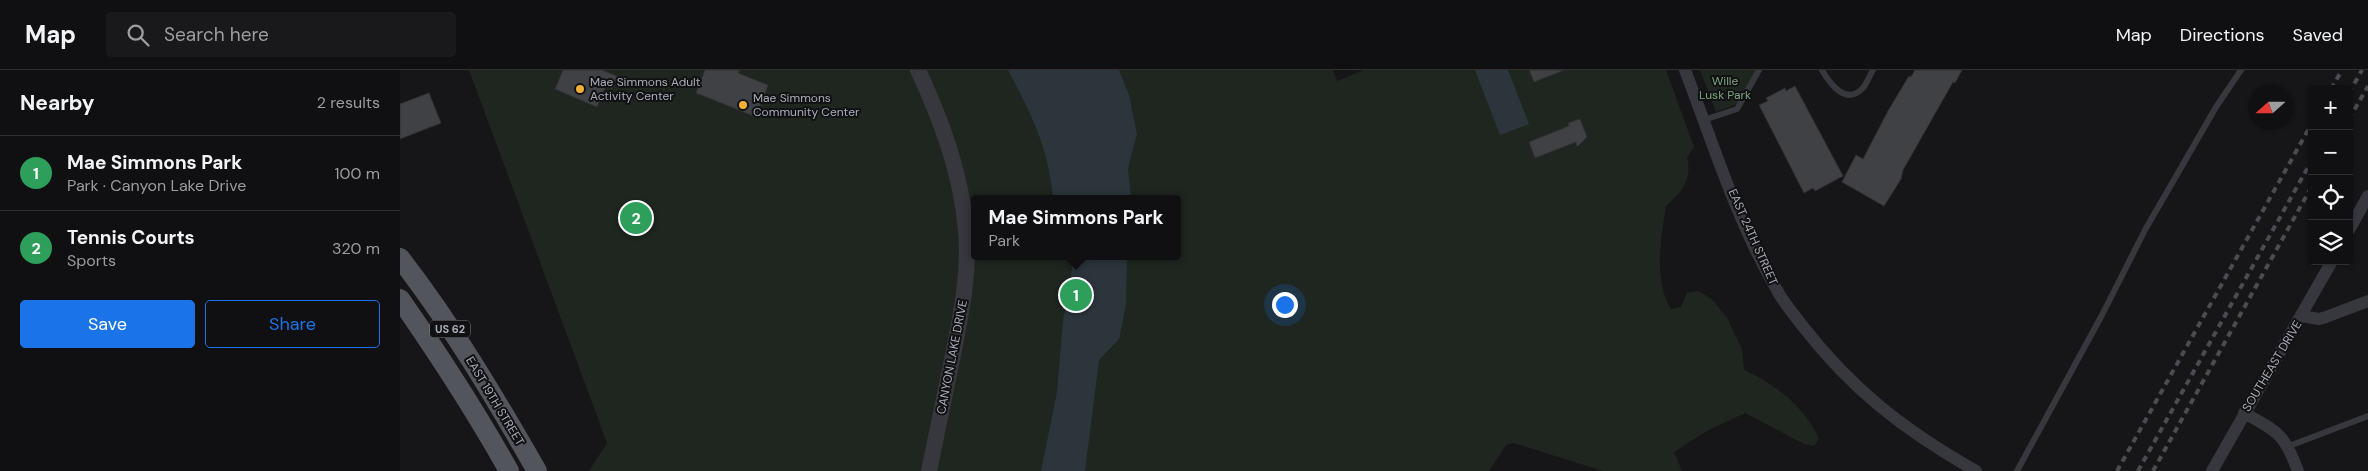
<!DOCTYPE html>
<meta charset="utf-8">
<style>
:root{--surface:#101012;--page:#19191b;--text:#f1f3f6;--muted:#9c9d9f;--line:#303032;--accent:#1a73e8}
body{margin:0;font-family:"DM Sans",sans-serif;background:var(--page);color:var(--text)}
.controls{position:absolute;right:15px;top:15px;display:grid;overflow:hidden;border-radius:5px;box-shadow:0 1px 4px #0004}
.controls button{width:45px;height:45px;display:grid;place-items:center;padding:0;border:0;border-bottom:1px solid var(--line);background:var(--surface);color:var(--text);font:25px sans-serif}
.compass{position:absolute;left:1848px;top:15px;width:45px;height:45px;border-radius:50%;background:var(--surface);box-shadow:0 1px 4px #0004;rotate:249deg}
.you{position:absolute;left:884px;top:234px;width:18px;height:18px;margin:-12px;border:4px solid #fff;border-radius:50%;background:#1a73e8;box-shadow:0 0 0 8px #1a73e833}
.badge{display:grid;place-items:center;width:32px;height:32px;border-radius:50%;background:var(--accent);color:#fff;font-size:16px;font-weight:700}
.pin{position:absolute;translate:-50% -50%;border:2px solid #fff;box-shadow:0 1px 5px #0006}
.popup{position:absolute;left:571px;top:125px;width:210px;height:65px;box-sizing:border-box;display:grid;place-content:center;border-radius:5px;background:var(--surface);filter:drop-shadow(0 1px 4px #0005);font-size:16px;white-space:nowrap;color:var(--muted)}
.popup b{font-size:19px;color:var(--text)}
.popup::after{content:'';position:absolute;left:50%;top:100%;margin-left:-10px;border:10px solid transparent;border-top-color:var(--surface)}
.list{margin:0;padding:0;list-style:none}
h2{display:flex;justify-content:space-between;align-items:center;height:65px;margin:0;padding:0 20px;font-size:21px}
h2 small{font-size:16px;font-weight:400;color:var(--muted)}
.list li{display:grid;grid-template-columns:32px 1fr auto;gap:15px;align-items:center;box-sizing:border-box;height:75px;padding:0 20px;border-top:1px solid var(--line)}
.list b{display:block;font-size:19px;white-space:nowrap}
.list p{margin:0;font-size:16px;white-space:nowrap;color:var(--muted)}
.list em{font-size:16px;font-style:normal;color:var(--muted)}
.actions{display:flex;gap:10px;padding:15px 20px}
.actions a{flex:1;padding:11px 0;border:1px solid var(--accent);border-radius:5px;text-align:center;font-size:18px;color:var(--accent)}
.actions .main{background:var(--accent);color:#fff}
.icon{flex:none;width:28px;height:28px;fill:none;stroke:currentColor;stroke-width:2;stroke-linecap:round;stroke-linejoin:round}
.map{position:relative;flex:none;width:1968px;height:401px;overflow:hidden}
header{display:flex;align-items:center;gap:30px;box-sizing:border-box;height:70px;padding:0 25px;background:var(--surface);border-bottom:1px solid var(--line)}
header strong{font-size:24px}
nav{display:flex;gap:28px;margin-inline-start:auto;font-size:18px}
.search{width:350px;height:45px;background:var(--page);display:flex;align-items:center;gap:12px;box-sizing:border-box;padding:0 18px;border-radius:5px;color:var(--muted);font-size:19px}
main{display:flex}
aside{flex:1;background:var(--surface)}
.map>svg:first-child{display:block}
</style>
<header>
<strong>Map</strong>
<div class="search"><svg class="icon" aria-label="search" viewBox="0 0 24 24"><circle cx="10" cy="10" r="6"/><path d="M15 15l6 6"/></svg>Search here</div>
<nav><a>Map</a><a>Directions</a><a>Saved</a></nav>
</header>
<main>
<aside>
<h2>Nearby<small>2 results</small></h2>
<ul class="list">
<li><span class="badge" style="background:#2e9e5b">1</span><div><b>Mae Simmons Park</b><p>Park · Canyon Lake Drive</p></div><em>100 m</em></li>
<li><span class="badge" style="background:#2e9e5b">2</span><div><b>Tennis Courts</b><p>Sports</p></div><em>320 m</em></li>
</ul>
<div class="actions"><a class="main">Save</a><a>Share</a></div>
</aside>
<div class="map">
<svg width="1968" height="401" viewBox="0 0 1968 401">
<rect width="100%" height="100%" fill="#161618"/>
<!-- green -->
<path fill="#1e261f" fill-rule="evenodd" d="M69 0H933L937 11 964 0H1266L1294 77 1287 88C1293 109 1281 123 1266 136 1261 168 1253 210 1271 239L1281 237 1287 223 1298 221 1312 229 1327 248 1342 279 1344 300C1374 313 1406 338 1419 369L1414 376 1404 374 1345 343 1307 361 1274 382 1282 401H1203L1114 373 1106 375 1089 401H189L207 373ZM575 129H777V186H575Z
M1300 0H1356L1337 34 1316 42Z"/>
<!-- water -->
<path fill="#2c353c" d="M608 0H719L729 25 737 64 728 98 731 129H653C649 78 631 44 608 0Z
M1075 0H1108L1129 54 1100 65Z
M671 186H727L726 234 719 269 699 290 685 401H641L657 322 663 251 673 193Z"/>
<!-- building -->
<path fill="#404145" stroke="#303034" d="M163 0H202L217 6 212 19 206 16 197 37 155 19Z
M305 0H340L338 3 368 15 356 47 296 23Z
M1129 0H1162V1L1134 12Z
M1515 0H1562L1555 13 1553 12 1503 100 1501 109 1484 136 1442 112 1456 85 1463 89 1488 41 1509 6 1511 7Z
M1395 16 1443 106 1415 121 1413 118 1404 123 1359 35 1368 31 1366 28 1385 18 1386 21Z
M29 23 41 53 0 69V34Z
M1180 49 1187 67 1177 77 1176 72 1135 88 1129 72 1169 56 1168 53Z"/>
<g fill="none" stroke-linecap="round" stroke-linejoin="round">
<!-- service -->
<path stroke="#37383d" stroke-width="6" d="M1422 0C1430 14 1446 36 1463 18 1467 13 1470 5 1473 0
M1304 50 1337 39 1359 0
M1889 376 1968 346
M1617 401 1702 245 1745 160 1816 37 1841 0"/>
<!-- minor -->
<path stroke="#37383d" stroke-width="12" d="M1285 0C1313 73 1337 152 1377 220 1383 232 1393 243 1401 254 1452 320 1504 360 1576 401
M1949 160 1968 126
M1901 246 1919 249 1926 247 1968 231
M1844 343C1878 362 1884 363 1898 401
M1812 401 1932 191"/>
<!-- tertiary -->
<path stroke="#37383d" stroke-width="16" d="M518 0C542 52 561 103 566 160 570 202 561 244 553 285 545 324 537 362 529 401"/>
<!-- primary -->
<path stroke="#53555c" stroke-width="20" d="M0 188C52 255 95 328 137 401
M0 229C39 285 76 342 109 401"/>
<!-- rail -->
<path stroke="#4a4c52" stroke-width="4" stroke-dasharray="6 5" stroke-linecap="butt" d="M1931 19 1942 0
M1949 23 1962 0
M1949 49 1968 16
M1717 401 1912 53
M1738 401 1912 90
M1753 401 1912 116"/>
</g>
<!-- markers -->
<g fill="#f2b134" stroke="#111113" stroke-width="2">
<circle cx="180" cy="19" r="5"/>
<circle cx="343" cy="35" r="5"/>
</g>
<g text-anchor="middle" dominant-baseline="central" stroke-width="4" stroke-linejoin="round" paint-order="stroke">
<!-- shield labels -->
<rect fill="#111113" stroke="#7b7e86" stroke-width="1" x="30" y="250.5" width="40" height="17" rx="4"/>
<g font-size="11" font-weight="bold" fill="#a8adb8">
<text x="50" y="259">US 62</text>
</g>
<!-- park labels -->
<g font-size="12" fill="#7fa381" stroke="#111113">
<text x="1325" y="11">Wille<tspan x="1325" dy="14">Lusk Park</tspan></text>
</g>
<!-- poi labels -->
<g font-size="12" fill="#a8adb8" stroke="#111113" text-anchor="start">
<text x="190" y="12">Mae Simmons Adult<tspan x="190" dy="14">Activity Center</tspan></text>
<text x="353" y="28">Mae Simmons<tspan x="353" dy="14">Community Center</tspan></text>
</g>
<!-- street labels -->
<g font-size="12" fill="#a8adb8" stroke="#111113">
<text transform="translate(1353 167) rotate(66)">EAST 24TH STREET</text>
<text transform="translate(552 287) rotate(-79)">CANYON LAKE DRIVE</text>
<text transform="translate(1872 296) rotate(-59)">SOUTHEAST DRIVE</text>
<text transform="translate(95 331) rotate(59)">EAST 19TH STREET</text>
</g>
</g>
</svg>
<div class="controls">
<button>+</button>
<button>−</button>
<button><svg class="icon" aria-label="locate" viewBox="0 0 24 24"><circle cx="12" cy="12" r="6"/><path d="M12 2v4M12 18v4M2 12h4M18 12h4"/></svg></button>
<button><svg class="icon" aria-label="layers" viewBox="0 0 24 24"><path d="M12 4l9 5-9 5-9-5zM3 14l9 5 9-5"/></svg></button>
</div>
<svg class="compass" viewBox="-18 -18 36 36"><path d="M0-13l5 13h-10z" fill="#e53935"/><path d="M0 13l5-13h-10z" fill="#9c9d9f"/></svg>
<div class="you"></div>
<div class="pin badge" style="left:676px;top:225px;background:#2e9e5b">1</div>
<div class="popup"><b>Mae Simmons Park</b>Park</div>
<div class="pin badge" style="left:236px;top:148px;background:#2e9e5b">2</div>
</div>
</main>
